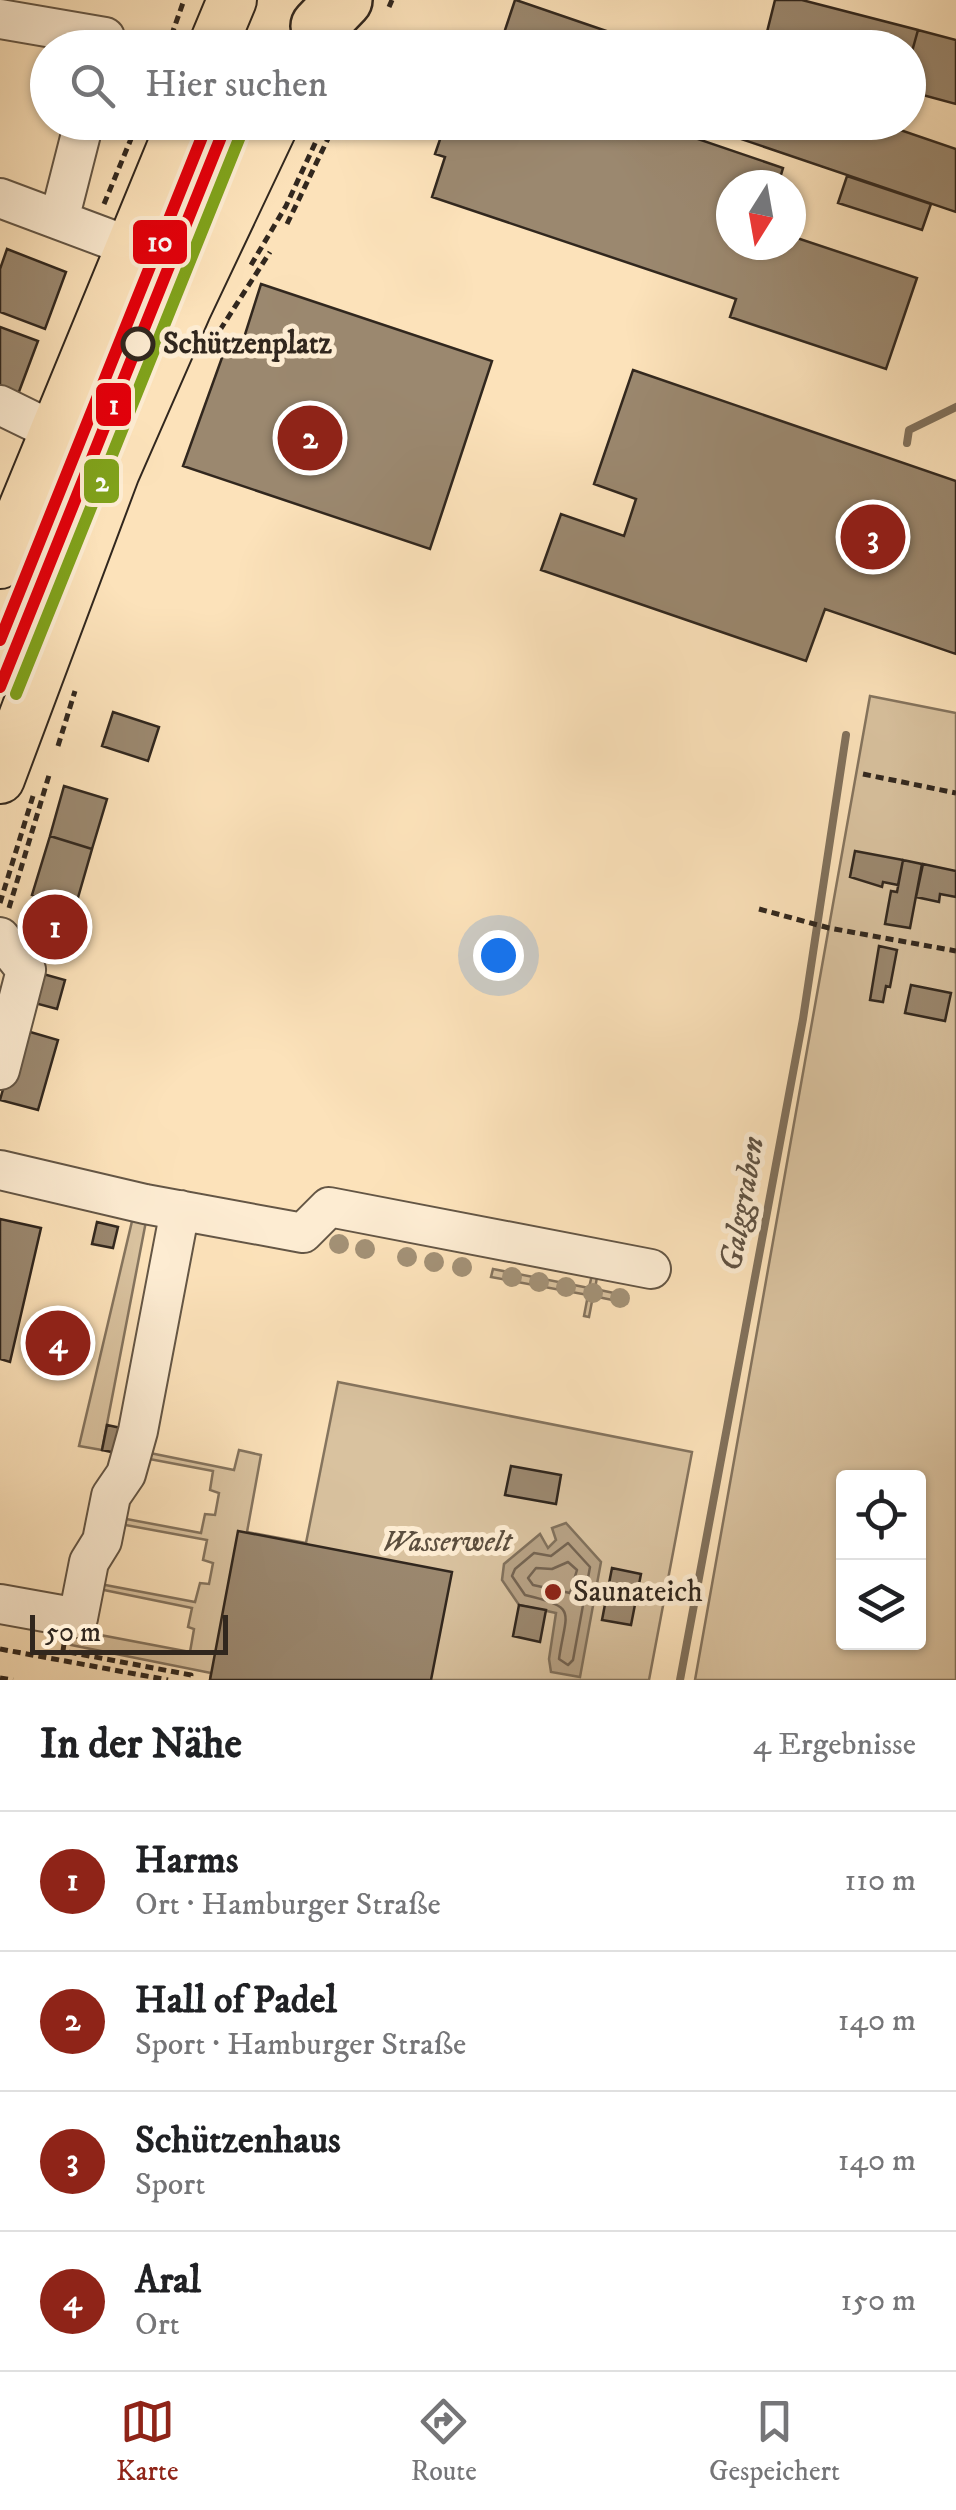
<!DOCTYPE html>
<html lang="de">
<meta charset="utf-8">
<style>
:root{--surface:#fff;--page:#f6f6f6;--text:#202124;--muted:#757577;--line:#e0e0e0;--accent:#8f2418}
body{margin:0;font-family:"IM FELL DW Pica",serif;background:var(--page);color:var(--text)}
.controls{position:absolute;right:30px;bottom:30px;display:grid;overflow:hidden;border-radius:10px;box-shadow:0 2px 8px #0004}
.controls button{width:90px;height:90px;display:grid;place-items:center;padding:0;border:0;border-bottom:2px solid var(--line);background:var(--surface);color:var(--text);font:50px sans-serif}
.compass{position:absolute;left:716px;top:170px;width:90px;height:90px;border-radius:50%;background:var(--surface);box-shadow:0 2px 8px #0004;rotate:191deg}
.scale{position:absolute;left:30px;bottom:25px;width:198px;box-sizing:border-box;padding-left:10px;border:5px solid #31271e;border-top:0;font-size:28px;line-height:35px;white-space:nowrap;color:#31271e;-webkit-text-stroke:8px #fdecd2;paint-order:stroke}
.you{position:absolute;left:498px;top:955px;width:35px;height:35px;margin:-25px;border:8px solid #fff;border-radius:50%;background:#1a73e8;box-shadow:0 0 0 15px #1a73e833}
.badge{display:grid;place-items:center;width:65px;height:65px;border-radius:50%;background:var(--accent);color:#fff;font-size:32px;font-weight:700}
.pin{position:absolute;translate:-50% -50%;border:5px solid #fff;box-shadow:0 2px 10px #0006}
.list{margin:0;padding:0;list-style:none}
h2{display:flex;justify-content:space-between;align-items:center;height:130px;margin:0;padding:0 40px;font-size:42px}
h2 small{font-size:32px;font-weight:400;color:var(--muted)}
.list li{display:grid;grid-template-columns:65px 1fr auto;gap:30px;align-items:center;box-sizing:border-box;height:140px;padding:0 40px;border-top:2px solid var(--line)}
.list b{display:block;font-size:38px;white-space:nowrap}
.list p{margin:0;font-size:32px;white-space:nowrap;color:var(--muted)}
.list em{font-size:32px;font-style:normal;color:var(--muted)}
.icon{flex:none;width:55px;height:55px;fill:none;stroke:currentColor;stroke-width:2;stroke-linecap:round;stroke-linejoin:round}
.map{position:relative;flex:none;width:956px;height:1680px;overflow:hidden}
.search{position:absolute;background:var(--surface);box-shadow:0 2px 8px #0004;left:30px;right:30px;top:30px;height:110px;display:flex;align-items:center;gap:25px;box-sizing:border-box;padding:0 35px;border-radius:55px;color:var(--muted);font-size:38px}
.sheet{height:690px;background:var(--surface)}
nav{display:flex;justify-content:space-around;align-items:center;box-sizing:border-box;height:140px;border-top:2px solid var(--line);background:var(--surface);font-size:28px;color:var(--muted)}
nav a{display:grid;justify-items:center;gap:5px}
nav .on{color:var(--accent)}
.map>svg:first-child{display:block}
</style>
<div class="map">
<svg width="956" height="1680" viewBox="0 0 956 1680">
<rect width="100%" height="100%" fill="#fce2ba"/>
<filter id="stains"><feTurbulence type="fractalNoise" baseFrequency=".002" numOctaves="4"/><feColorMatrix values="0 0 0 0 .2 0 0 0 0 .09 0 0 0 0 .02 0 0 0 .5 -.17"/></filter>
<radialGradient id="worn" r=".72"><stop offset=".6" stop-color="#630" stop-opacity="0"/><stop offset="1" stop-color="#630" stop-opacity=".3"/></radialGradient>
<!-- green -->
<path fill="#d9c29f" stroke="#85745e" stroke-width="2.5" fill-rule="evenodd" d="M870 696 956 713V1680H695ZM844 1478H918V1642H844Z
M147 1216 102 1450 79 1446 133 1217Z
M493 1269 589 1288 593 1270 598 1271 595 1289 628 1296 627 1303 593 1296 589 1317 584 1316 588 1295 491 1277Z
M338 1382 692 1452 649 1680H210L211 1673 71 1645 74 1630 190 1652 194 1629 188 1627 192 1608 99 1589 100 1584 195 1602 200 1583 209 1584 213 1563 203 1560 207 1540 120 1524 121 1518 201 1533 205 1514 215 1515 219 1493 210 1490 213 1471 144 1458 145 1452 234 1470 239 1450 261 1455 247 1532 306 1543Z"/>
<!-- water -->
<path fill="#b7a285" stroke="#81715c" stroke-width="2.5" d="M566 1523 601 1562 580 1677 551 1672 549 1659 556 1613 519 1605 502 1580 504 1564 540 1534 548 1548 556 1540 552 1528Z"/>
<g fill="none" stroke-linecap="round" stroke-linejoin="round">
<!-- shore -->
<path stroke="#746452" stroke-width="2.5" d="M568 1543 590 1567 573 1660 568 1665 559 1659C566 1610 579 1608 525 1595L512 1576 515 1569 534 1553 551 1556Z
M568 1562 577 1570 570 1593 533 1585 528 1578 536 1568 552 1569Z"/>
<!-- stream -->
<path stroke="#81715c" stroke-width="8" d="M907 443 909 430 956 407
M680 1680 803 1019 846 735"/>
</g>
<!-- building -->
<path fill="#9b886f" stroke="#31271e" stroke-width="2.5" d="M515 0H516L656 48H499Z
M775 0H802L918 30 908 66V48H763Z
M918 30 956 40V104L908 91V66Z
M446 122H648L783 168 778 185H731V245H791V236L917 278 886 369 730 317 736 299 432 197 445 157 435 154Z
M691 122H877L956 149V212Z
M847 176 931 204 922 230 838 203Z
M7 249 66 272 45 329 0 312V269Z
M261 284 492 361 430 549 183 466 228 341 242 344Z
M0 327 38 341 17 397 0 390Z
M633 370 956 481V654L825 609 806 661 541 570 561 514 624 536 636 499 594 484Z
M113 712 159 727 148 761 102 746Z
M64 786 107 799 92 849 50 836Z
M50 836 92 849 75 908 32 895Z
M855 851 903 860 898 885 883 882 882 887 850 877Z
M903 860 922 864 910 928 885 924 891 891 897 892Z
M923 864 956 871V897L940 894 939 902 916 897Z
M33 906 85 921 77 947 25 932Z
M879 946 897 950 890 987 886 986 883 1002 870 1000Z
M36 972 65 980 57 1009 27 1001Z
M911 985 951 993 945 1021 905 1013Z
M20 1029 58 1040 38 1110 0 1100Z
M0 1219 41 1228 10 1362 0 1359Z
M97 1222 118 1227 113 1248 92 1244Z
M52 1318 73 1323 63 1367 43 1363Z
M107 1425 121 1428 116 1453 102 1450Z
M511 1466 561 1475 556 1504 505 1495Z
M238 1531 452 1572 431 1680H210Z
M612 1568 641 1574 631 1625 602 1620Z
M519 1605 546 1610 540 1642 513 1636Z"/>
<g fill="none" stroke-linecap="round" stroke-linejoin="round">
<defs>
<path id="minor" d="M0 19 105 37 103 48
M0 198 131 247
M59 220 84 122
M0 405 53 431
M0 937 26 970 0 1070
M0 1170 145 1204 303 1233 329 1207 651 1269
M0 1604 78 1618 89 1562 102 1541 111 1496 126 1474 138 1431 180 1210"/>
<path id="major" d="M212 48 232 0
M0 564 182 122
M0 779 115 472 186 310 275 122"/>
<path id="highway" d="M319 26 344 0"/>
</defs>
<!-- minor casing -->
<use href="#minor" stroke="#645645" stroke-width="42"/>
<!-- major casing -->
<use href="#major" stroke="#31271e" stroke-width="52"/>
<!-- highway casing -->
<use href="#highway" stroke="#31271e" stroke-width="60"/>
<!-- path -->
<path stroke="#31271e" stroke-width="5" stroke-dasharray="8 5" stroke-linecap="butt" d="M389 7 392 0
M167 48 184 0
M371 48 374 40
M104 204 138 122
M287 224 336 122
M251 265 286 206 325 122
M220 330 270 252
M58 746 75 691
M863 774 956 793
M0 903 33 796
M9 908 50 772
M759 909 829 928 956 951
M64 1644 63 1651 191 1675 190 1680
M0 1649 168 1680
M0 1678 13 1680"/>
<!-- minor -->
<use href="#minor" stroke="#fdecd2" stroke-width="38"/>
<!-- major -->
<use href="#major" stroke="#fce2ba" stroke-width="48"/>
<!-- highway -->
<use href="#highway" stroke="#fce2ba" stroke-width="55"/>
<defs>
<path id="tram-1" d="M0 687 227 122"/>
<path id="tram-2" d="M16 694 243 129"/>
<path id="tram-3" d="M0 640 208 122"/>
</defs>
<!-- tram-1 casing -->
<use href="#tram-1" stroke="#fdecd2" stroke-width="20"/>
<!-- tram-2 casing -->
<use href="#tram-2" stroke="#fdecd2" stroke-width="20"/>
<!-- tram-3 casing -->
<use href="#tram-3" stroke="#fdecd2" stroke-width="20"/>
<!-- tram-1 -->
<use href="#tram-1" stroke="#e3000b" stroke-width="12"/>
<!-- tram-2 -->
<use href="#tram-2" stroke="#80a21b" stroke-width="12"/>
<!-- tram-3 -->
<use href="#tram-3" stroke="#e3000b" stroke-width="12"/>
</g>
<!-- trees -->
<g fill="#a39176">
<circle cx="339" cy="1244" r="10"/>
<circle cx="365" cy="1249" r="10"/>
<circle cx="407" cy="1257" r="10"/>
<circle cx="434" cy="1262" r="10"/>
<circle cx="462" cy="1267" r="10"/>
<circle cx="512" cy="1277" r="10"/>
<circle cx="539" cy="1282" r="10"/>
<circle cx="566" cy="1287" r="10"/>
<circle cx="593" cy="1293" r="10"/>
<circle cx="620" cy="1298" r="10"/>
</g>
<!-- markers -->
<circle fill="#fdecd2" stroke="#31271e" stroke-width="5" cx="138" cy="344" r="15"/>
<circle fill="#8f2418" stroke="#fdecd2" stroke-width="4" cx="553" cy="1592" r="10"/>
<g text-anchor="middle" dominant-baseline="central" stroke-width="10" stroke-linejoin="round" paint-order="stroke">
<!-- stop labels -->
<g font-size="30" font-weight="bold" fill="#31271e" stroke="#fdecd2" text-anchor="start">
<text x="163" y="344">Schützenplatz</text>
</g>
<!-- park labels -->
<g font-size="30" font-style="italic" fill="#5b4e3e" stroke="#fdecd2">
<text x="447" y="1542">Wasserwelt</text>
</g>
<!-- poi labels -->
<g font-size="30" fill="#31271e" stroke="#fdecd2" text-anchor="start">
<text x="573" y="1592">Saunateich</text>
</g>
<!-- water labels -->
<g font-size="32" font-style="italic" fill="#605242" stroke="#fdecd2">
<text transform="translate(743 1204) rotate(-80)">Galggraben</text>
</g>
</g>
<g stroke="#fdecd2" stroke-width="4">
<rect x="131" y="218" width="58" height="48" rx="10" fill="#e3000b"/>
<rect x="94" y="381" width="39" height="47" rx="10" fill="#e3000b"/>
<rect x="82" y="457" width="39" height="48" rx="10" fill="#80a21b"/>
</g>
<g font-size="28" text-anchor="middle" font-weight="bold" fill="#fff">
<text x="160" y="251">10</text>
<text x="114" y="414">1</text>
<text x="102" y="491">2</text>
</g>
<rect width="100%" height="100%" filter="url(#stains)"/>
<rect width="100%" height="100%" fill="url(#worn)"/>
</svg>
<div class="controls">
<button><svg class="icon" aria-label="locate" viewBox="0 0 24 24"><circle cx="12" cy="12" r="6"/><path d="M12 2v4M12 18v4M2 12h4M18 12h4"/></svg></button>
<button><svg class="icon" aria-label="layers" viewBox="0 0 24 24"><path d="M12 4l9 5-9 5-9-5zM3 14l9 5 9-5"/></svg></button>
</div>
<svg class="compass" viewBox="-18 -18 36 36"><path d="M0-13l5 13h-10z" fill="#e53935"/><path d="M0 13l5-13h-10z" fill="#757577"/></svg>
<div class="scale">50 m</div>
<div class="you"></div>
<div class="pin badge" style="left:55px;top:927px">1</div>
<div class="pin badge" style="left:310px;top:438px">2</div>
<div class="pin badge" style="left:873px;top:537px">3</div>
<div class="pin badge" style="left:58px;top:1343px">4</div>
<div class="search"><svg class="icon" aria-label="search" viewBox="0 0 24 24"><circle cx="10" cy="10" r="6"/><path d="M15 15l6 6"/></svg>Hier suchen</div>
</div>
<section class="sheet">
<h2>In der Nähe<small>4 Ergebnisse</small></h2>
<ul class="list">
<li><span class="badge">1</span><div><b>Harms</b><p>Ort · Hamburger Straße</p></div><em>110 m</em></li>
<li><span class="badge">2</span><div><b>Hall of Padel</b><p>Sport · Hamburger Straße</p></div><em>140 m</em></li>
<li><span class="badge">3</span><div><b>Schützenhaus</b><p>Sport</p></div><em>140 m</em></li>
<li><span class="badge">4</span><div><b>Aral</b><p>Ort</p></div><em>150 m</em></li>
</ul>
</section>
<nav>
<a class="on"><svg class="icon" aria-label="map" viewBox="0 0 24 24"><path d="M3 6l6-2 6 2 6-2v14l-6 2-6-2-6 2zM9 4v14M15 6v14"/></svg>Karte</a>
<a><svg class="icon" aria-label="directions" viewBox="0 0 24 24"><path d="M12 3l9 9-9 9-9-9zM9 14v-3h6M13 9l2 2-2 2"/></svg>Route</a>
<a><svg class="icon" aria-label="saved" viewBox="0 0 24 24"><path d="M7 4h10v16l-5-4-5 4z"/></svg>Gespeichert</a>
</nav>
